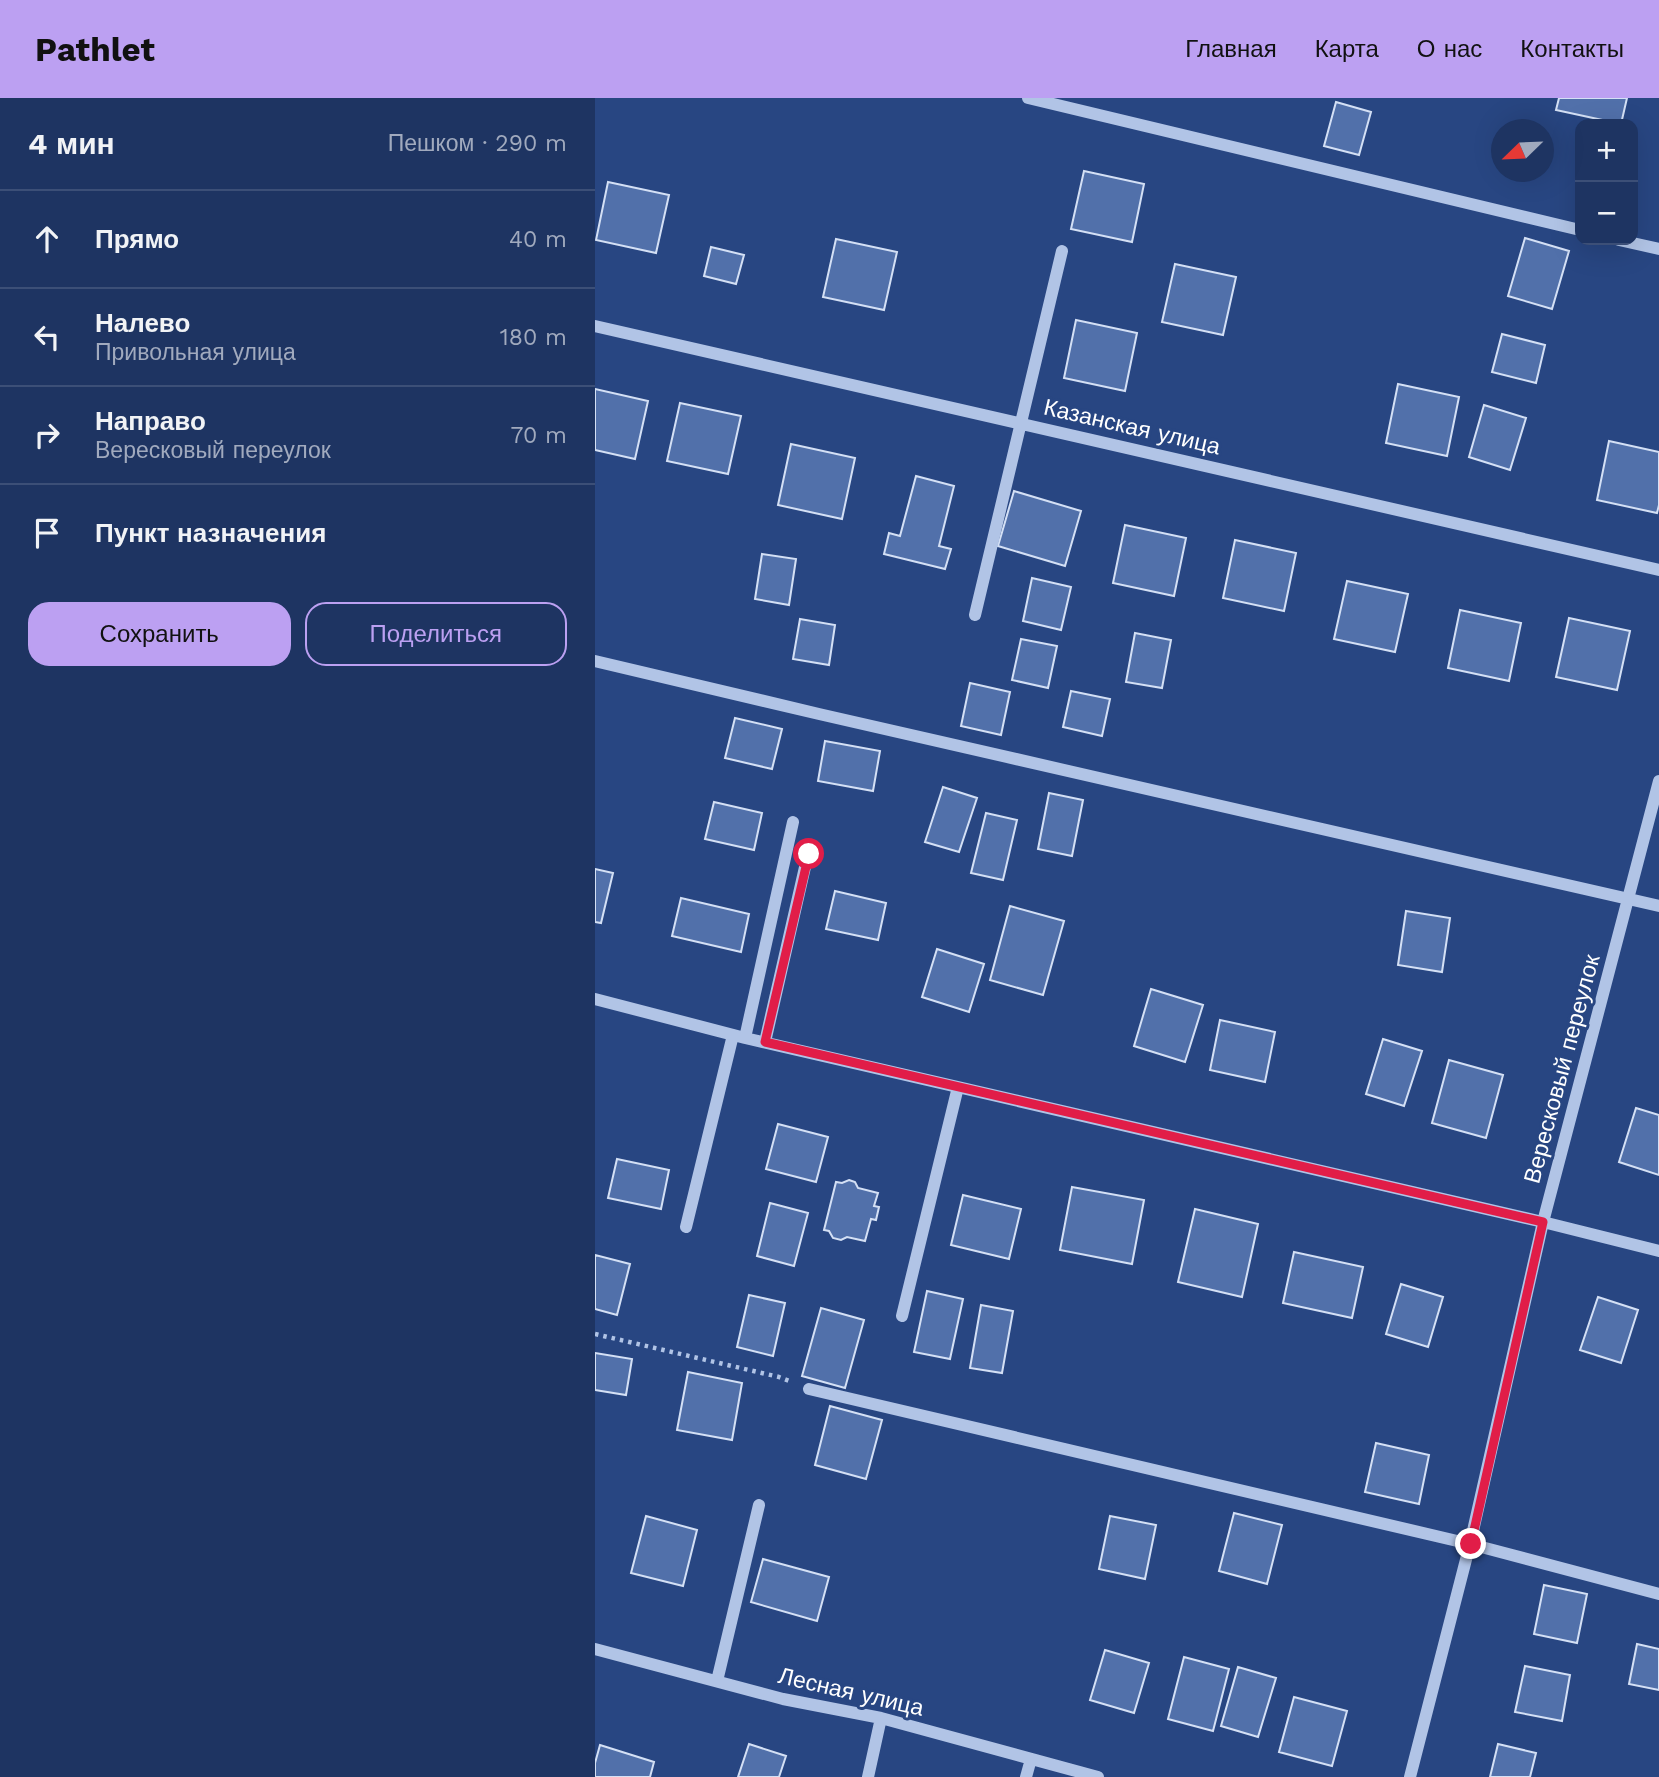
<!DOCTYPE html>
<html lang="ru">
<meta charset="utf-8">
<style>
:root{--surface:#1e3462;--page:#2b3f6b;--text:#f1f3f6;--muted:#a1aabe;--line:#3c4f77;--accent:#bca0f2}
body{margin:0;font-family:"Work Sans",sans-serif;background:var(--page);color:var(--text)}
.controls{position:absolute;right:21px;top:21px;display:grid;overflow:hidden;border-radius:14px;box-shadow:0 7px 28px #0002}
.controls button{width:63px;height:63px;display:grid;place-items:center;padding:0;border:0;border-bottom:2px solid var(--line);background:var(--surface);color:var(--text);font:35px sans-serif}
.compass{position:absolute;left:896px;top:21px;width:63px;height:63px;border-radius:50%;background:var(--surface);box-shadow:0 7px 28px #0002;rotate:247deg}
.stop{position:absolute;width:21px;height:21px;margin:-16px;border:5px solid #e11d48;border-radius:50%;background:#fff}
.stop.end{background:#e11d48;border-color:#fff;box-shadow:0 2px 7px #0008}
.list{margin:0;padding:0;list-style:none}
h2{display:flex;justify-content:space-between;align-items:center;height:91px;margin:0;padding:0 28px;font-size:30px}
h2 small{font-size:23px;font-weight:400;color:var(--muted)}
.list li{display:grid;grid-template-columns:46px 1fr auto;gap:21px;align-items:center;box-sizing:border-box;height:98px;padding:0 28px;border-top:2px solid var(--line)}
.list b{display:block;font-size:26px;white-space:nowrap}
.list p{margin:0;font-size:23px;white-space:nowrap;color:var(--muted)}
.list em{font-size:23px;font-style:normal;color:var(--muted)}
.actions{display:flex;gap:14px;padding:21px 28px}
.actions a{flex:1;padding:16px 0;border:2px solid var(--accent);border-radius:21px;text-align:center;font-size:24px;color:var(--accent)}
.actions .main{background:var(--accent);color:#111}
.icon{flex:none;width:38px;height:38px;fill:none;stroke:currentColor;stroke-width:2;stroke-linecap:round;stroke-linejoin:round}
.map{position:relative;flex:none;width:1064px;height:1679px;overflow:hidden}
header{display:flex;align-items:center;gap:42px;box-sizing:border-box;height:98px;padding:0 35px;background:var(--accent);color:#111}
header strong{font-size:33px}
nav{display:flex;gap:38px;margin-inline-start:auto;font-size:24px}
main{display:flex}
aside{flex:1;background:var(--surface)}
.map>svg:first-child{display:block}
</style>
<header>
<strong>Pathlet</strong>
<nav><a>Главная</a><a>Карта</a><a>О нас</a><a>Контакты</a></nav>
</header>
<main>
<aside>
<h2>4 мин<small>Пешком · 290 m</small></h2>
<ul class="list">
<li><svg class="icon" aria-label="ahead" viewBox="0 0 24 24"><path d="M12 20V5M6 11l6-6 6 6"/></svg><div><b>Прямо</b></div><em>40 m</em></li>
<li><svg class="icon" aria-label="left" viewBox="0 0 24 24"><path d="M17 20v-9H6M10 6l-5 5 5 5"/></svg><div><b>Налево</b><p>Привольная улица</p></div><em>180 m</em></li>
<li><svg class="icon" aria-label="right" viewBox="0 0 24 24"><path d="M7 20v-9h11M14 6l5 5-5 5"/></svg><div><b>Направо</b><p>Вересковый переулок</p></div><em>70 m</em></li>
<li><svg class="icon" aria-label="arrive" viewBox="0 0 24 24"><path d="M6 21V4h12l-3 4 3 4H6"/></svg><div><b>Пункт назначения</b></div></li>
</ul>
<div class="actions"><a class="main">Сохранить</a><a>Поделиться</a></div>
</aside>
<div class="map">
<svg width="1064" height="1679" viewBox="0 0 1064 1679">
<rect width="100%" height="100%" fill="#284682"/>
<!-- building -->
<path fill="#5170aa" stroke="#d4e0f5" stroke-width="2" d="M964 0H1032L1026 26 961 12Z
M741 4 776 14 764 57 729 48Z
M489 73 549 86 537 144 476 131Z
M13 84 74 97 61 155 1 142Z
M930 140 974 153 957 211 913 198Z
M241 141 302 154 289 212 228 199Z
M116 149 149 157 141 186 109 178Z
M580 166 641 179 628 237 567 224Z
M481 222 542 235 530 293 469 280Z
M907 236 950 247 941 285 897 274Z
M803 286 864 299 852 358 791 345Z
M0 291 53 303 40 361 0 352Z
M85 305 146 318 133 376 72 363Z
M889 307 931 320 915 372 874 359Z
M1014 343 1064 354V407L1062 415 1002 402Z
M196 346 260 360 247 421 183 407Z
M321 378 359 388 344 448 356 451 350 471 289 456 294 435 305 438Z
M419 393 486 413 470 468 403 448Z
M530 427 591 440 579 498 518 485Z
M640 442 701 455 689 513 628 500Z
M167 456 201 461 194 507 160 501Z
M437 480 476 489 466 532 428 523Z
M752 483 813 496 800 554 739 541Z
M865 512 926 525 914 583 853 570Z
M974 520 1035 533 1022 592 961 579Z
M205 521 240 527 234 567 198 561Z
M540 535 576 542 567 590 531 584Z
M426 541 462 548 453 590 417 582Z
M375 585 415 594 406 637 366 628Z
M476 593 515 601 507 638 468 629Z
M140 620 187 631 177 671 130 660Z
M230 643 285 653 278 693 223 683Z
M348 689 382 700 364 754 330 744Z
M454 695 488 702 477 758 443 751Z
M119 704 167 715 159 752 110 741Z
M391 715 422 722 408 782 376 775Z
M0 771 18 775 6 825 0 824Z
M240 793 291 805 283 842 231 831Z
M86 800 154 816 146 854 77 838Z
M415 808 469 823 448 897 395 882Z
M811 813 855 820 847 874 803 867Z
M342 851 389 866 374 914 327 899Z
M556 891 608 907 590 964 539 948Z
M625 922 680 934 670 984 615 972Z
M788 941 827 953 809 1008 771 996Z
M854 962 908 977 891 1040 837 1025Z
M1041 1010 1064 1017V1077L1024 1064Z
M183 1026 233 1039 221 1084 171 1071Z
M22 1061 74 1072 66 1111 13 1100Z
M254 1082 260 1084 263 1090 283 1095 279 1108 284 1109 281 1122 276 1121 270 1143 252 1139 246 1142 238 1140 234 1133 229 1132 241 1084 247 1085Z
M477 1089 549 1102 537 1166 465 1152Z
M368 1097 426 1111 414 1161 356 1147Z
M175 1105 213 1115 199 1168 162 1158Z
M600 1111 663 1126 647 1199 583 1184Z
M699 1154 768 1169 757 1220 688 1205Z
M0 1157 35 1166 22 1217 0 1211Z
M806 1186 848 1199 833 1249 791 1236Z
M332 1193 368 1201 355 1261 319 1254Z
M154 1197 190 1205 178 1258 142 1249Z
M1003 1199 1043 1212 1026 1265 985 1252Z
M386 1207 418 1213 407 1275 375 1270Z
M226 1210 269 1222 250 1290 207 1278Z
M0 1255 37 1261 31 1297 0 1292Z
M93 1274 147 1285 137 1342 82 1332Z
M235 1308 287 1322 271 1381 220 1367Z
M781 1345 834 1357 824 1406 770 1394Z
M639 1415 687 1427 672 1486 624 1473Z
M51 1418 102 1432 88 1488 36 1475Z
M515 1418 561 1427 550 1481 504 1471Z
M168 1461 234 1479 222 1523 156 1504Z
M949 1487 992 1496 982 1545 939 1536Z
M1042 1546 1064 1551V1592L1034 1586Z
M510 1552 554 1565 539 1615 495 1602Z
M589 1559 634 1571 618 1633 573 1621Z
M930 1568 975 1577 967 1623 920 1614Z
M643 1569 681 1580 663 1639 626 1628Z
M699 1599 752 1613 737 1668 684 1654Z
M154 1646 191 1658 184 1679H143Z
M903 1646 941 1655 935 1679H895Z
M5 1647 59 1664 55 1679H0V1665Z"/>
<g fill="none" stroke-linecap="round" stroke-linejoin="round">
<!-- path -->
<path stroke="#b1c4e6" stroke-width="4.5" stroke-dasharray="3.5 5" stroke-linecap="butt" d="M0 1236 184 1279 197 1284"/>
<!-- minor -->
<path stroke="#b1c4e6" stroke-width="12" d="M433 0 985 132
M1024 142 1064 151
M0 228 1064 472
M380 517 467 153
M0 563 224 616 1064 808
M0 901 150 940 948 1124 1064 1153
M150 940 198 724
M170 944 213 756
M91 1129 138 937
M307 1218 363 989
M214 1291 875 1446 1064 1496
M0 1551 188 1601 286 1620 503 1679
M122 1583 164 1407
M273 1679 286 1620
M431 1679 436 1661
M815 1679 875 1446 948 1124 1064 683"/>
</g>
<g fill="none" stroke-linecap="round" stroke-linejoin="round">
<!-- route -->
<path stroke="#e11d48" stroke-width="9" d="M214 756 170 944 948 1124 876 1446"/>
</g>
<g text-anchor="middle" dominant-baseline="central" stroke-width="6" stroke-linejoin="round" paint-order="stroke">
<!-- street labels -->
<g font-size="23" fill="#fff" stroke="#284682">
<text transform="translate(537 329) rotate(13)">Казанская улица</text>
<text transform="translate(967 971) rotate(-75)">Вересковый переулок</text>
<text transform="translate(256 1594) rotate(13)">Лесная улица</text>
</g>
</g>
</svg>
<div class="controls">
<button>+</button>
<button>−</button>
</div>
<svg class="compass" viewBox="-18 -18 36 36"><path d="M0-13l5 13h-10z" fill="#e53935"/><path d="M0 13l5-13h-10z" fill="#a1aabe"/></svg>
<div class="stop" style="left:214px;top:756px"></div>
<div class="stop end" style="left:876px;top:1446px"></div>
</div>
</main>
